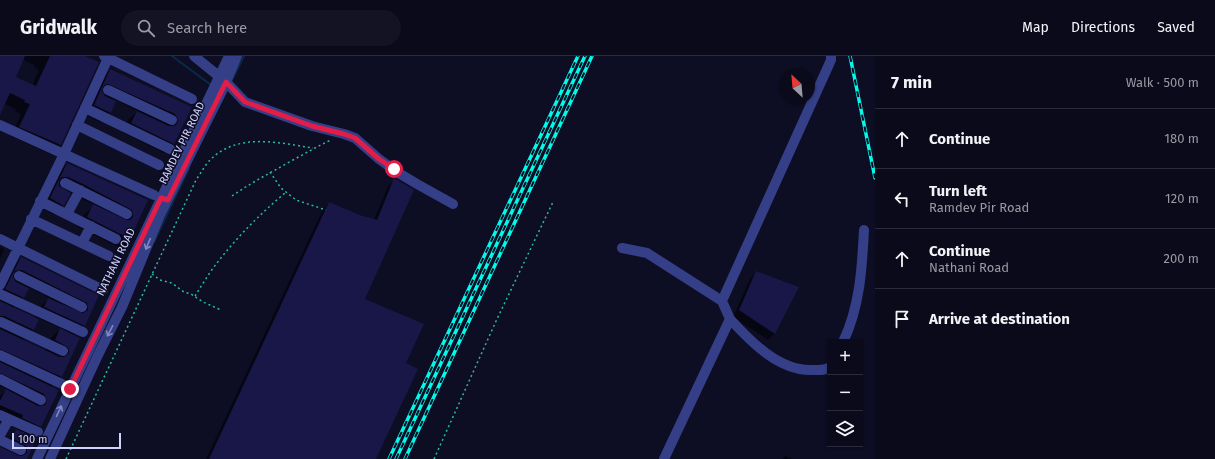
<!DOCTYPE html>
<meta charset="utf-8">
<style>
:root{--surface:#0a0a1b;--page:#131324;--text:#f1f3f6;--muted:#999aa3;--line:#2a2b3a}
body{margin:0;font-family:"Fira Sans",sans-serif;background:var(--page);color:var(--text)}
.controls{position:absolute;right:12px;bottom:12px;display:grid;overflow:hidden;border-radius:0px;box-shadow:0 1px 3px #0004}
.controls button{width:36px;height:36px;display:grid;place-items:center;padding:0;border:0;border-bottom:1px solid var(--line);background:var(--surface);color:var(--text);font:20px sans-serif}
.compass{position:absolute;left:779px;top:12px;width:36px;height:36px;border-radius:50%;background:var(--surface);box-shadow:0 1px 3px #0004;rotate:334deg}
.scale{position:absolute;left:12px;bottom:10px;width:109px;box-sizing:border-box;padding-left:4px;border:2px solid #d0d2ff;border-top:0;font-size:11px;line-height:14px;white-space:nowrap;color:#d0d2ff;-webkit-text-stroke:3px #0d0d24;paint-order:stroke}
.stop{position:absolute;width:12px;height:12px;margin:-9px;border:3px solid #e11d48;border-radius:50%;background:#fff}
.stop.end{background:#e11d48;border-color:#fff;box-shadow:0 1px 4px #0008}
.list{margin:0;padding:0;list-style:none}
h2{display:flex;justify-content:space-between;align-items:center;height:52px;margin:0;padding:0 16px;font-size:17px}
h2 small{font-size:13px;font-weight:400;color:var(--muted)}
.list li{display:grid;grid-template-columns:26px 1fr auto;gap:12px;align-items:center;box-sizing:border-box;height:60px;padding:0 16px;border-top:1px solid var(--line)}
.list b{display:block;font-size:15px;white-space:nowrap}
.list p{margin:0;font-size:13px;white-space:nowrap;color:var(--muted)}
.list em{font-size:13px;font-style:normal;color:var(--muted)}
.icon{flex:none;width:22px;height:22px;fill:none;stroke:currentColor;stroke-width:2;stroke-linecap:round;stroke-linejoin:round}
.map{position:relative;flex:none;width:875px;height:403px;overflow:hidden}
header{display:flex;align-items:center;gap:24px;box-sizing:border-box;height:56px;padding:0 20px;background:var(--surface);border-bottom:1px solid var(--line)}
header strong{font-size:19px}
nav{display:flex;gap:22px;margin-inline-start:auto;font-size:14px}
.search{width:280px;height:36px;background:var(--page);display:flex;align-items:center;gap:10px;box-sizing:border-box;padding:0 14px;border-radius:22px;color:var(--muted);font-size:15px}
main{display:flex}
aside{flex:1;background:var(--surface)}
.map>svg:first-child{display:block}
</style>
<header>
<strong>Gridwalk</strong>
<div class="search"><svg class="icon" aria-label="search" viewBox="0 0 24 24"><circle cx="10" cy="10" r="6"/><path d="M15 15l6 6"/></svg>Search here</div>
<nav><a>Map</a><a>Directions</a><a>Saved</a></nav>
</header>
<main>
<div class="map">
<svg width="875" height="403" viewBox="0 0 875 403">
<rect width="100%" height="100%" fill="#0d0d24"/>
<!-- shadow -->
<path fill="#0007" fill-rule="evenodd" d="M0 0H82L98 7 60 89 50 98 11 80 21 58 15 55 16 53 4 48 0 57ZM23 4 35 9 34 11 39 14 32 30 14 21Z
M110 14 190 51 173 88 164 97 122 76 127 65 138 55 116 44 110 57 100 66 85 59 101 24Z
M67 108 147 144 129 183 120 192 78 171 84 159 94 149 70 137 63 149 54 159 41 152 58 117Z
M395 123 363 244 404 308 375 403H206L323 153 329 147 374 164 388 130Z
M0 191 4 193 0 203Z
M21 202 98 240 84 269 73 280 72 297 67 289H65L70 298 61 320 51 331 40 370 30 380 35 383 26 403H0V392L18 401H21L20 396 6 389 10 381 17 373 13 371 14 369 0 363V340L7 333 0 330V235L12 211ZM28 231 49 242 39 252 35 262 13 252 23 241ZM38 262 61 272 50 283 45 295 23 284 33 274Z
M756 216 798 231 774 278 768 284 733 261 750 223Z
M785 400 791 402V403H782Z"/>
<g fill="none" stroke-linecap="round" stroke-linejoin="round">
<!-- stream -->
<path stroke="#082a48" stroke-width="2" d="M172 0 211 29
M231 26 244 0
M154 186 189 112"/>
</g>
<!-- building -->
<path fill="#191747" d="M0 0H25L16 21 36 30 50 0H85L99 6 61 89 19 71 30 48 24 46 25 44 10 37 0 59Z
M110 13 192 51 174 88 131 67 137 55 169 70H173L176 69 178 64 175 58 108 28 104 29 102 35 105 40 116 45 111 57 94 49Z
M67 107 148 144 130 183 87 161 93 148 127 164H130L133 161 132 154 83 128 68 121H62L59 124V130L71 137 64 150 50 142Z
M394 122 414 134 365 243 424 268 406 307 418 313 376 403H209L329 146 360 159 377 164Z
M21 201 99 239 85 270 44 251 48 242 83 257 88 254 87 247 22 214 15 215 13 221 16 226 29 232 24 242 5 233Z
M756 215 799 231 775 278 739 254Z
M0 245 39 263 34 274 4 260H0Z
M60 272 80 282 62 321 0 293V273L60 301H64L69 297V292L55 284Z
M0 306 59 334 41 371 22 362 23 359 0 349V345L6 333 38 350 45 349 47 344 44 338 0 317Z
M16 373 37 382 27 403H0V391L19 400H22L27 397V393L26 390 12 382Z"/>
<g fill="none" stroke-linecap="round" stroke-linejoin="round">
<!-- path -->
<path stroke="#26bd9b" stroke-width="1.5" stroke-dasharray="2 3" stroke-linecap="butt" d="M270 116 281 132 296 144 326 154
M232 140C252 126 272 116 293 104 306 97 318 90 331 84
M152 218 160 224 172 227 184 236 191 238 203 246 221 254
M195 240C202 229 209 217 217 207 237 181 260 158 285 137
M66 403 196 124C201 117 205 109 210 104 238 76 279 87 313 92
M434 403 497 263 553 146"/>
<!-- minor -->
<path stroke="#343f87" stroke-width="10" d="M104 0 192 43
M194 0 226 26 245 46 312 70 344 78 355 82 379 103 397 116 417 128 453 148
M108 34 172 64
M85 52 170 93
M0 69 154 139
M77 69 159 109
M65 127 127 158
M40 145 116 183
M67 158 80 134
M31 163 109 200
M0 183 103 234
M82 187 91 170
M622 192 647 197 722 245
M19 220 82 251
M0 229 64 98 109 0
M0 238 83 276
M730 263C751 286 779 315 812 314 819 314 825 315 830 311
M1 266 63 295
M843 286C860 251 862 212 864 174
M0 299 62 328
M0 323 41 344
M0 359 38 376
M0 379 9 363
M0 384 21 394
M37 403 229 0
M50 403 98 299 122 251 160 159 223 33 237 0
M664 403 730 263 722 245 831 4V0"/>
<defs>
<path id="rail" d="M850 0 875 122
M389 403 578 0
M396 403 585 0
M405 403 592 0"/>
</defs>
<!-- rail casing -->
<use href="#rail" stroke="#00fbea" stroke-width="3.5"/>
<!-- rail -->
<use href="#rail" stroke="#0d0d24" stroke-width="2" stroke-dasharray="6" stroke-linecap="butt"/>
</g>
<!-- one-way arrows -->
<defs><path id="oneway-shaft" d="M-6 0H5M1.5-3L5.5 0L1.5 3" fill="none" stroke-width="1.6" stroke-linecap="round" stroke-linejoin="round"/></defs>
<g stroke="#8288c3">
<use href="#oneway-shaft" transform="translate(148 188) rotate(113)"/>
<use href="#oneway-shaft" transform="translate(110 275) rotate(117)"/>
<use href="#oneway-shaft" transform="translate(59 355) rotate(-65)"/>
</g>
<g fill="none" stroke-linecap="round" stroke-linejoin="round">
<!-- route -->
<path stroke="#e11d48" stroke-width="5" d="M70 333 161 142 168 144 226 26 245 46 312 70 344 78 355 82 379 103 394 113"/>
</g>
<g text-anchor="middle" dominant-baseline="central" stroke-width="3" stroke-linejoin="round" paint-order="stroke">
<!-- street labels -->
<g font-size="11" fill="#d0d2ff" stroke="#0d0d24">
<text transform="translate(182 87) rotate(-64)">RAMDEV PIR ROAD</text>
<text transform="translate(116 206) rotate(-64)">NATHANI ROAD</text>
</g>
</g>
</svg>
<div class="controls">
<button>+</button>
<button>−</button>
<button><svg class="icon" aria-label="layers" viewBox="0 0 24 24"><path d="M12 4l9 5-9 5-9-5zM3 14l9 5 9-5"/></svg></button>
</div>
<svg class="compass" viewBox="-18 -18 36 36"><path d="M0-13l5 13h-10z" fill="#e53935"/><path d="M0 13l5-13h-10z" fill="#999aa3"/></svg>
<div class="scale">100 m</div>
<div class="stop" style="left:394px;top:113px"></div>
<div class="stop end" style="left:70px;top:333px"></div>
</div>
<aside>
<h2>7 min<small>Walk · 500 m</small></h2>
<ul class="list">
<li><svg class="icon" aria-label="ahead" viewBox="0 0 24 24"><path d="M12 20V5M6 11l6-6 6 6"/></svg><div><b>Continue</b></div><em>180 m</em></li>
<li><svg class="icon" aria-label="left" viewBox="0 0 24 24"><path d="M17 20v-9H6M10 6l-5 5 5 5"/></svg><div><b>Turn left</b><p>Ramdev Pir Road</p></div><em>120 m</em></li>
<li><svg class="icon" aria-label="ahead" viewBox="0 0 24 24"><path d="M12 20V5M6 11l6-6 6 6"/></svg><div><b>Continue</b><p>Nathani Road</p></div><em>200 m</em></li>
<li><svg class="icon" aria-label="arrive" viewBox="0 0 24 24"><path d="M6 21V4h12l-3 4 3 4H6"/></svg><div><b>Arrive at destination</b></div></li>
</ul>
</aside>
</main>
